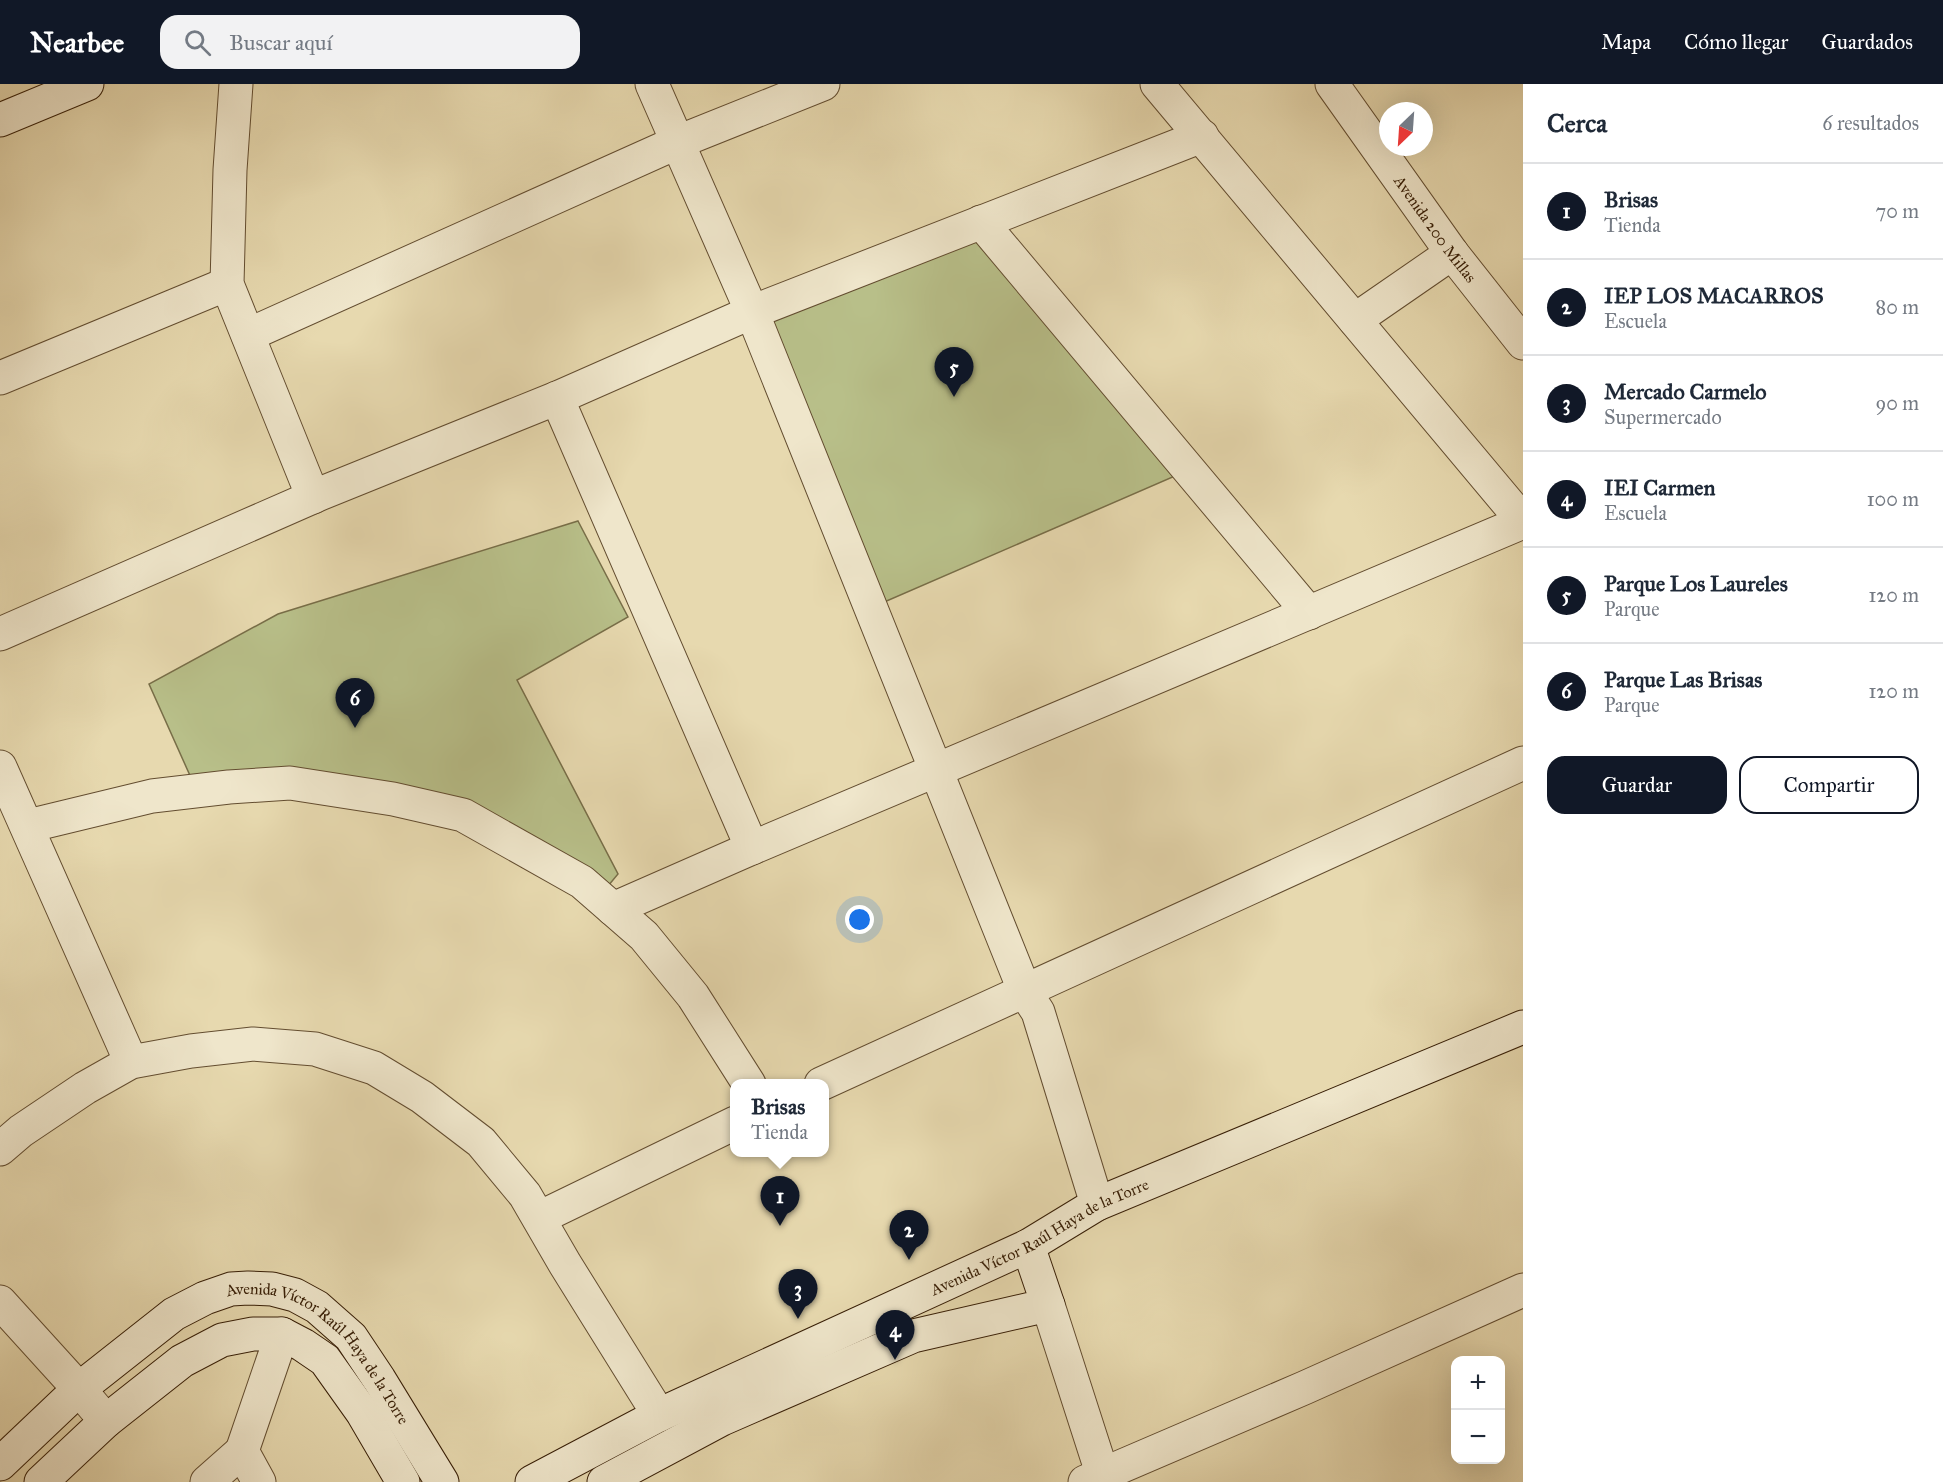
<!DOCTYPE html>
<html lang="es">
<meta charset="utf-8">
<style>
:root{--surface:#fff;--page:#f2f2f3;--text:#1f2937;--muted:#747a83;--line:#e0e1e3;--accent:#111827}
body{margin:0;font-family:"IM FELL Great Primer",serif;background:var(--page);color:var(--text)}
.controls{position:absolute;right:18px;bottom:18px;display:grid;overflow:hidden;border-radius:12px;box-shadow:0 6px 24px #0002}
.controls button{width:54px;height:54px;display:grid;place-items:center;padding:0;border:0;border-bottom:2px solid var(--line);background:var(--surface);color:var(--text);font:30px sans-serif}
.compass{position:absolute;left:1379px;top:18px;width:54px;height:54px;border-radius:50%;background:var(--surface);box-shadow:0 6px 24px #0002;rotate:205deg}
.you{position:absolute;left:860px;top:836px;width:21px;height:21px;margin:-15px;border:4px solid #fff;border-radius:50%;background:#1a73e8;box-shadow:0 0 0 9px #1a73e833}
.badge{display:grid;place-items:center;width:39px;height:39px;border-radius:50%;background:var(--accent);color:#fff;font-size:20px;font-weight:700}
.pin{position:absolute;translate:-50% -50px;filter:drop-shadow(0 2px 3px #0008)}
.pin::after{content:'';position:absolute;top:32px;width:21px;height:18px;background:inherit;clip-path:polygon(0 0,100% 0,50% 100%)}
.popup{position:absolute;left:730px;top:995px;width:99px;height:78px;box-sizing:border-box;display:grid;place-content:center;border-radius:12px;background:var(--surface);filter:drop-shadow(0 2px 4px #0005);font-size:20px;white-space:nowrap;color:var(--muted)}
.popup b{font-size:22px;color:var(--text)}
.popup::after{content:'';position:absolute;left:50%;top:100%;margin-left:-12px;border:12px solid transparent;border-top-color:var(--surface)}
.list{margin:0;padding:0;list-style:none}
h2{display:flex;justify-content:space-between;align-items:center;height:78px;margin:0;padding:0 24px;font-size:26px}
h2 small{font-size:20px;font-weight:400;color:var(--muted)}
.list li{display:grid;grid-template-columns:39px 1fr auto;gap:18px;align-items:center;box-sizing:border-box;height:96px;padding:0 24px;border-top:2px solid var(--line)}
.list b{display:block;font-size:22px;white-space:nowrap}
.list p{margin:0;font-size:20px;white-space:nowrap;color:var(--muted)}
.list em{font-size:20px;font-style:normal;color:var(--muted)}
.actions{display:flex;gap:12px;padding:18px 24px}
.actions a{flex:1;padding:14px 0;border:2px solid var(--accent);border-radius:18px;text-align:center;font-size:21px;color:var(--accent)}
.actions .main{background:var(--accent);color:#fff}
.icon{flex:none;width:33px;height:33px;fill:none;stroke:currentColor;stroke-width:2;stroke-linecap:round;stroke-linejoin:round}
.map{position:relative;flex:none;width:1523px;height:1398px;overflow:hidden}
header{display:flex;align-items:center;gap:36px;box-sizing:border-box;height:84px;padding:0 30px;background:var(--accent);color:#fff}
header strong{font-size:28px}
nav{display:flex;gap:33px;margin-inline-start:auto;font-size:21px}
.search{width:420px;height:54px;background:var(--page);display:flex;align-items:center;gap:15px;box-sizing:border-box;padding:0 21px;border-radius:18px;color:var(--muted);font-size:22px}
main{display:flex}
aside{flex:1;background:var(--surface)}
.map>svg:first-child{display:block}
</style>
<header>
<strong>Nearbee</strong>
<div class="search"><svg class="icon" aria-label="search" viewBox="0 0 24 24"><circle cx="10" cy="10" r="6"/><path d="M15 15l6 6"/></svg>Buscar aquí</div>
<nav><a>Mapa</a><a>Cómo llegar</a><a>Guardados</a></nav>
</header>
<main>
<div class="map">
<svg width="1523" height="1398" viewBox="0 0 1523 1398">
<rect width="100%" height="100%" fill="#e7d9af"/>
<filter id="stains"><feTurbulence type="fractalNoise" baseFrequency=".00333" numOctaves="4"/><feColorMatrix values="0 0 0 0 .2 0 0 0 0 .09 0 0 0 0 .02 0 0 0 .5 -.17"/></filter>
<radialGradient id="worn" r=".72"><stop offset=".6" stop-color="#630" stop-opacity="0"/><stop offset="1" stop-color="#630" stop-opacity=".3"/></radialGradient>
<!-- green -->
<path fill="#b8bf89" stroke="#786e48" stroke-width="1.5" d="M978 151 1175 392 882 519 766 234Z
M578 437 628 533 517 596 618 790 608 802 468 722 192 696 149 600 278 530Z"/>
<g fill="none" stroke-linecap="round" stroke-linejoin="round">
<defs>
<g id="street">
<path d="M236 0 230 86 227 200 313 413"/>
<path d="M652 0 752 228 1025 908 1038 928 1097 1120"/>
<path d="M1157 0 1523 437"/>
<path id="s1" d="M1332 0 1452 169 1523 259"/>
<path d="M981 138 1309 529"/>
<path d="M1355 236 1452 169"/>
<path d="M248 251 678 58 823 0"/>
<path d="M0 294 227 200"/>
<path d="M557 314 752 764"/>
<path d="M0 550 322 409 557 314 752 228 1202 52"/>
<path d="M0 683 131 978"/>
<path d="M28 742 152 712 229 703 290 699 393 715 463 731 582 798 644 852 693 912 749 1000"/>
<path d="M613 825 752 764 1523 438"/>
<path d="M821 1000 1523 679"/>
<path d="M0 1065 21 1047 85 1004 131 978 191 967 253 960 315 965 374 984 422 1013 481 1058 525 1111 565 1180 659 1331"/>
<path d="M539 1134 735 1039"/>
<path d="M0 1218 79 1305 106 1337"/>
<path d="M1048 1221 1105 1398"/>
<path d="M242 1367 282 1250"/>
<path d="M207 1398 242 1367 259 1398"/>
<path d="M1085 1398 1304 1304 1523 1206"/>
</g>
<g id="secondary">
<path d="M0 36 87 0"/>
<path id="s2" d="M0 1380 79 1305 174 1230 205 1214 231 1205 248 1204 272 1205 295 1211 317 1223 351 1253 379 1295 442 1398"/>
<path d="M41 1398 106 1337 182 1277 222 1256 253 1250H282L303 1261 325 1276 362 1328 403 1398"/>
<path id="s3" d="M532 1398 659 1331 1028 1162 1097 1120 1523 943"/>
<path d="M604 1398 722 1335 913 1252 1048 1221 1028 1162"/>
</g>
</defs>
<!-- street casing -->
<use href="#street" stroke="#634d30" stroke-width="35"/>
<!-- secondary casing -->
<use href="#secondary" stroke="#371e06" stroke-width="35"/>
<!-- street -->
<use href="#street" stroke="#efe6cb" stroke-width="33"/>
<!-- secondary -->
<use href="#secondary" stroke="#efe6cb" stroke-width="33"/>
</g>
<g text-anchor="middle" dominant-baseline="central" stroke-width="4.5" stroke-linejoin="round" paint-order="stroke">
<!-- street labels -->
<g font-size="16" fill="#371e06" stroke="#efe6cb">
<text stroke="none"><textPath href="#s1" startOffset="178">Avenida 200 Millas</textPath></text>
<text stroke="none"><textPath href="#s3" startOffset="564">Avenida Víctor Raúl Haya de la Torre</textPath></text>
<text stroke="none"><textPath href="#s2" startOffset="408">Avenida Víctor Raúl Haya de la Torre</textPath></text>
</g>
</g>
<rect width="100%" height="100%" filter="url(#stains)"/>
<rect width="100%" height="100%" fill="url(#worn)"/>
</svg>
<div class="controls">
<button>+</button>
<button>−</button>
</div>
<svg class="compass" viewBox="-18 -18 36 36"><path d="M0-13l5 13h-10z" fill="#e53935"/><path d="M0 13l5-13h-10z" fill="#747a83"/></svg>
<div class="you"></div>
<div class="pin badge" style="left:780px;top:1142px">1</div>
<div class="popup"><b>Brisas</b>Tienda</div>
<div class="pin badge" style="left:909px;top:1176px">2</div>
<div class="pin badge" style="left:798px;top:1235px">3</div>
<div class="pin badge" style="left:895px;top:1276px">4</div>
<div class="pin badge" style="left:954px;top:313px">5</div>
<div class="pin badge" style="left:355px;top:644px">6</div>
</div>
<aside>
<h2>Cerca<small>6 resultados</small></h2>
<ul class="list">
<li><span class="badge">1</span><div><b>Brisas</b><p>Tienda</p></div><em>70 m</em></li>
<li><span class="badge">2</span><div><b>IEP LOS MACARROS</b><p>Escuela</p></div><em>80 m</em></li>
<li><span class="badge">3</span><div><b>Mercado Carmelo</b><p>Supermercado</p></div><em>90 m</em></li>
<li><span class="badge">4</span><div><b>IEI Carmen</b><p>Escuela</p></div><em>100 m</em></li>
<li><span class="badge">5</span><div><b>Parque Los Laureles</b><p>Parque</p></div><em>120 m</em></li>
<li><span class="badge">6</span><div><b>Parque Las Brisas</b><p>Parque</p></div><em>120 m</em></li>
</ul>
<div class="actions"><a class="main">Guardar</a><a>Compartir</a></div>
</aside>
</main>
